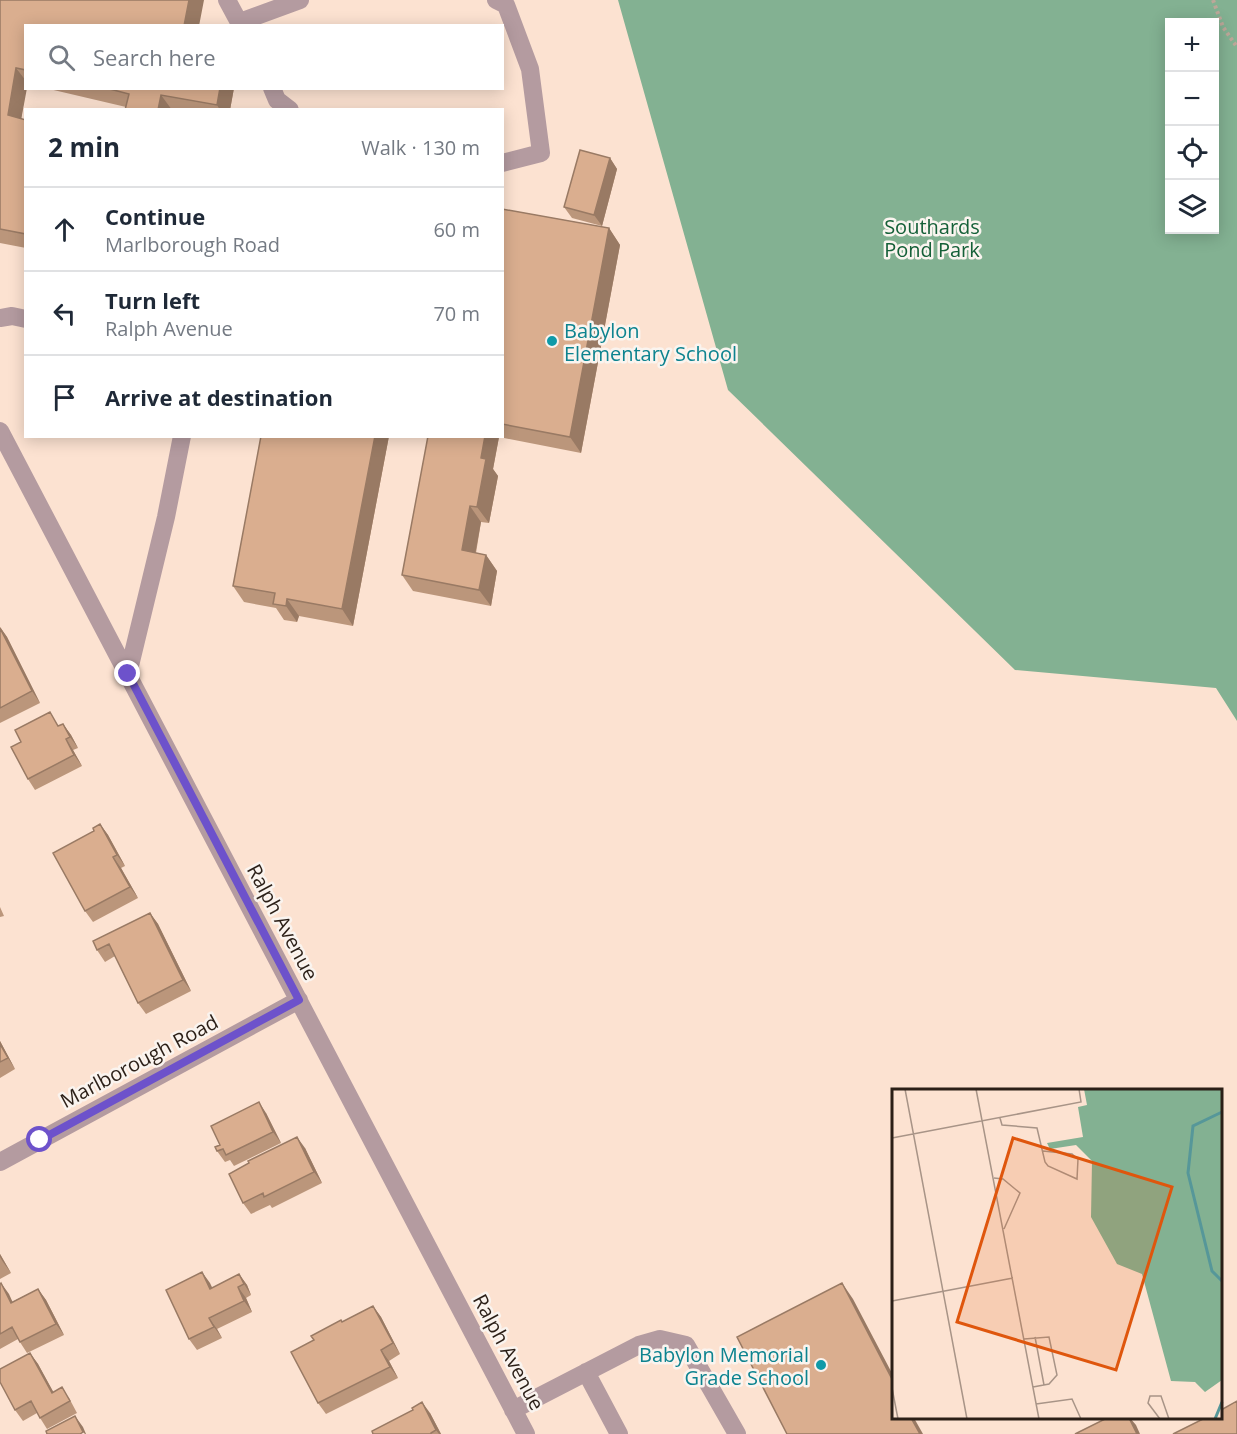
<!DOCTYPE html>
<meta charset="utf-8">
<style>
:root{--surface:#fff;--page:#f2f2f3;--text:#1f2937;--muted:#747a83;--line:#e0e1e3}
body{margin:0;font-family:"Open Sans",sans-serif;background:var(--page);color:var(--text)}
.controls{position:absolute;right:18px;top:18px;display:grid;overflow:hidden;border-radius:0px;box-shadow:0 3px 15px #0003}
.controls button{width:54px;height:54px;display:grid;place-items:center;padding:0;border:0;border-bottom:2px solid var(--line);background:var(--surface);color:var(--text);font:30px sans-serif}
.stop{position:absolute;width:18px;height:18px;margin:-14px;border:4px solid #6d52cb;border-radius:50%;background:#fff}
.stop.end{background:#6d52cb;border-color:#fff;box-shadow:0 2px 6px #0008}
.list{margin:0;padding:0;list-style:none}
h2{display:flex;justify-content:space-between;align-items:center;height:78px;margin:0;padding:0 24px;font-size:26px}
h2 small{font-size:20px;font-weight:400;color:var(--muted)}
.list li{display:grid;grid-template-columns:39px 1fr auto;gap:18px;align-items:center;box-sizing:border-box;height:84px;padding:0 24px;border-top:2px solid var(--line)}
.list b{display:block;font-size:22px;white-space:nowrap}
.list p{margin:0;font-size:20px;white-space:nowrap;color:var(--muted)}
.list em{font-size:20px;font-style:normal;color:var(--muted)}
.icon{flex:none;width:33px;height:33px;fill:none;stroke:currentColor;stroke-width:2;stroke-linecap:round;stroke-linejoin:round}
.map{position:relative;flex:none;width:1237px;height:1434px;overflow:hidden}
.search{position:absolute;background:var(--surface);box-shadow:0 3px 15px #0003;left:24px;top:24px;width:480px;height:66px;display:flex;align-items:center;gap:15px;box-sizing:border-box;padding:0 21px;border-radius:0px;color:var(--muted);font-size:22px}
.panel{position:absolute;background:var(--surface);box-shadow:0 3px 15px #0003;left:24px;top:108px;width:480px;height:330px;border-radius:0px}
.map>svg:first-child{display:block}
</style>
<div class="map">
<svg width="1237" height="1434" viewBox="0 0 1237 1434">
<rect width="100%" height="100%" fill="#fce2d1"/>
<!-- forest -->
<path fill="#83b192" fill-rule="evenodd" d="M618 0H1237V721L1216 688 1015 670 728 390ZM1170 22H1214V230H1170Z"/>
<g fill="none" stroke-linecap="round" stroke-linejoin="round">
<!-- path -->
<path stroke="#bda799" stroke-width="4" stroke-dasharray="3 3" stroke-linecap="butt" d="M1213 0 1223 27 1237 47"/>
<!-- minor -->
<path stroke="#b49ba0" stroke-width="18" d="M227 0 241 26
M496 0 506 5 530 69 541 153 502 163
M240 22 300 0
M272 88 277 100 290 110
M0 318 12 316 26 319
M0 431 526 1434
M128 674 166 517 182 436
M0 1162 299 1000
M586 1372 619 1434
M513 1410 639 1345 660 1339 686 1345 737 1434"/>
</g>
<!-- wall -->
<path fill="#bb967b" d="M0 0 26 26V88L21 119 26 120V248L0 243Z
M45 88H234L230 110H125L126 107Z
M610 158 617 169 602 226 572 218 564 207Z
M502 209 609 228 620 245 581 453 499 437 493 469 498 476 489 523 481 522 476 553 486 555 497 571 491 606 413 591 402 575 428 436H502Z
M261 436H389L353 626 299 616 297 622 284 620 276 608 244 602 233 586Z
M0 627 7 637 40 703 0 723Z
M63 724 71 735 78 748 73 750 82 766 35 790 28 779 60 726Z
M100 824 108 835 125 866 121 868 138 898 93 922 85 911 94 831Z
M0 907 4 916 0 917Z
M150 913 158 924 191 991 146 1014 138 1003 115 956 105 962 97 950Z
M0 1041 15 1069 0 1078Z
M266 1113 281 1143 234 1166 230 1160 225 1162 217 1151 220 1145Z
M305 1148 322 1183 272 1208 270 1205 251 1214 243 1203Z
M0 1254 11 1273 0 1279Z
M202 1272 212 1288 239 1274 247 1285 251 1295 246 1298 252 1312 217 1329 222 1338 197 1350 189 1339Z
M1 1283 12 1302 38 1289 46 1300 64 1335 27 1353 18 1339 0 1349V1284Z
M373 1306 381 1317 400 1354 389 1361 398 1378 326 1414 318 1403 314 1340 342 1322Z
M30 1353 38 1364 53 1392 69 1398 77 1413 47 1429 37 1413 23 1421 15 1410Z
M430 1413 441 1434H373Z"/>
<!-- shaded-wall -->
<path fill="#997a64" d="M189 0H204L199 26H184Z
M16 68 26 81V88H27L19 131 8 115Z
M220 88H234L230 110H220L217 105Z
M161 95 172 110H158Z
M610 158 617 169 602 226 594 215Z
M609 228 620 245 581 453 570 437Z
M375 436H389L353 626 342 609Z
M485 436H498L499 437 493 469 498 476 489 523 477 507 481 458Z
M470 506 481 522 473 566 462 550Z
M486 555 497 571 491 606 479 590Z
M287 599 299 616 297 622 286 606Z
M0 627 7 637 40 703 32 691Z
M63 724 71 735 78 748 70 737Z
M66 739 73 750 82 766 74 755Z
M100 824 108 835 125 866 117 855Z
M113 857 121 868 138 898 130 887Z
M150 913 158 924 191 991 183 980Z
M0 1041 15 1069 8 1058 0 1044Z
M259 1102 266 1113 281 1143 273 1132Z
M297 1137 305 1148 322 1183 314 1172Z
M0 1254 11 1273 3 1262 0 1257Z
M202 1272 210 1283 218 1300 210 1289Z
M239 1274 247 1285 251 1295 244 1284Z
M1 1283 9 1294 18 1314 11 1303Z
M842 1283 853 1299 894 1377V1383Z
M238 1287 246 1298 252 1312 244 1301Z
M38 1289 46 1300 64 1335 56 1324Z
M373 1306 381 1317 400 1354 393 1343Z
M209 1318 217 1329 222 1338 214 1327Z
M381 1350 389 1361 398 1378 390 1367Z
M30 1353 38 1364 60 1404 52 1393Z
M422 1402 430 1413 441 1434H439L436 1430Z
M75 1416 83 1427 86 1434H85L83 1432Z
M911 1418H914L923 1434H920Z
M1129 1418H1130L1136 1425 1140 1434H1137Z"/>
<!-- building -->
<path fill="#daae8f" stroke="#997a64" stroke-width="1.5" d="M0 0H189L184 26H26V70L16 68 8 115 26 120V234L0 229Z
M106 88H220L217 105 161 95 158 110H125L129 94Z
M580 150 610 158 594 215 564 207Z
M502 209 609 228 570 437 502 424Z
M261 436H375L342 609 287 599 286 606 273 604 275 593 233 586Z
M428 436H485L481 458 486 459 477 507 470 506 462 550 486 555 479 590 402 575Z
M0 628 32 691 0 708Z
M50 712 58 726 63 724 70 737 66 739 74 755 28 779 11 747 21 742 15 730Z
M100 824 117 855 113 857 130 887 85 911 53 853 94 831 93 828Z
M150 913 183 980 138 1003 109 944 97 950 93 941Z
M0 1044 8 1058 0 1062Z
M259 1102 273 1132 226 1155 223 1149 217 1151 215 1147 220 1145 211 1126Z
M297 1137 314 1172 264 1197 263 1193 243 1203 229 1174 249 1163 248 1161Z
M202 1272 210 1289 239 1274 244 1284 238 1287 244 1301 209 1318 214 1327 189 1339 166 1290Z
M1 1283 11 1303 38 1289 56 1324 20 1342 12 1327 0 1334V1284Z
M842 1283 894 1383V1418H911L920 1434H787L737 1337Z
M373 1306 393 1343 381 1350 390 1367 318 1403 291 1352 314 1340 311 1336 341 1320 342 1322Z
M30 1353 52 1393 62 1387 70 1401 40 1418 31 1401 15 1410 0 1382V1369Z
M1237 1401V1434H1173L1205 1418H1221V1410Z
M422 1402 436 1430 431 1433V1434H373L372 1431 413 1410 412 1408Z
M75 1416 83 1432 80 1434H47L46 1431Z
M1107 1418H1129L1137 1434H1075Z"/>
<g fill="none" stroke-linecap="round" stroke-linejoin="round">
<!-- route -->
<path stroke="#6d52cb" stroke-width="8" d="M40 1140 299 1000 128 674"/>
</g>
<!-- markers -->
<g fill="#0f9aa8" stroke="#faf4ef" stroke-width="2">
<circle cx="552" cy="341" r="6"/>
<circle cx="821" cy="1365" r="6"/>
</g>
<g text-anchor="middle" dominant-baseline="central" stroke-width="5" stroke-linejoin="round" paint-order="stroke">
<!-- park labels -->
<g font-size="20" fill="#156038" stroke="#faf4ef">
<text x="932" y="226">Southards<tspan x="932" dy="23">Pond Park</tspan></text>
</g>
<!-- culture labels -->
<g font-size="20" fill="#0d838f" stroke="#faf4ef" text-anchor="start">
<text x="564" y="330">Babylon<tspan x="564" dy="23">Elementary School</tspan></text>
<text x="809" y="1354" text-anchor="end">Babylon Memorial<tspan x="809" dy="23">Grade School</tspan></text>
</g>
<!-- street labels -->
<g font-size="20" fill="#2b1f17" stroke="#faf4ef">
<text transform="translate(283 922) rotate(62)">Ralph Avenue</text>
<text transform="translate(139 1061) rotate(-28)">Marlborough Road</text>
<text transform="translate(509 1352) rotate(62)">Ralph Avenue</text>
</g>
</g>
<!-- overview -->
<g transform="translate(892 1089)">
<rect width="330" height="330" fill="#fce2d1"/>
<path d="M192 0H330V291L313 303 303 293 279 292 250 185 225 175 199 128 200 72 184 56 158 60 155 54 191 48 186 18 195 16Z" fill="#83b192"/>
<path fill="none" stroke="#569799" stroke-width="3" d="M330 23 301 37 296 84 320 182 330 192M323 330 330 313"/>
<path fill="none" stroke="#a89487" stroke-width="1.5" d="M13 0 75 330M84 0 147 330M108 29 110 36 145 39 153 73 156 77 185 90 186 70 180 65 151 62M0 49 189 13 187 0M102 89 111 90 128 104 112 140M0 212 121 189M143 248 152 296M132 250 157 248 165 286 157 295 141 298M0 299 6 330M144 315 180 310 189 330M268 330 256 314 258 307H269L277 330"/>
<path fill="#df560d" fill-opacity="0.15" stroke="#df560d" stroke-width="3" d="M121 49 280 98 224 281 65 233Z"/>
<rect width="330" height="330" fill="none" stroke="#2b1f17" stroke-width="3"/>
</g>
</svg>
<div class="controls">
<button>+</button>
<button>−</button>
<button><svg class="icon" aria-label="locate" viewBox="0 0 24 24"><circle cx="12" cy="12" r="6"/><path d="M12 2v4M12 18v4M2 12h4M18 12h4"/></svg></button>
<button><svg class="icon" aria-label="layers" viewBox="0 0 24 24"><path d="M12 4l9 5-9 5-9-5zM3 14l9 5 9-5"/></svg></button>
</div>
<div class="stop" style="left:40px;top:1140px"></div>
<div class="stop end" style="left:128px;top:674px"></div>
<div class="search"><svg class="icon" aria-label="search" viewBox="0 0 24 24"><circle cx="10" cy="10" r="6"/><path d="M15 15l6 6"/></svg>Search here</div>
<section class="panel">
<h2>2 min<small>Walk · 130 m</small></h2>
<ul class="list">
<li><svg class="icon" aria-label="ahead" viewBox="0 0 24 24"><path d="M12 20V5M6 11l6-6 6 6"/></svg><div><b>Continue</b><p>Marlborough Road</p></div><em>60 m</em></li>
<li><svg class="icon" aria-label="left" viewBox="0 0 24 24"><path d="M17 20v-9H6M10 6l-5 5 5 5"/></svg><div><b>Turn left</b><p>Ralph Avenue</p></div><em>70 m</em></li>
<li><svg class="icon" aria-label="arrive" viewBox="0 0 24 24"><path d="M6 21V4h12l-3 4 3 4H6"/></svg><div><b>Arrive at destination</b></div></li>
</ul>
</section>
</div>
